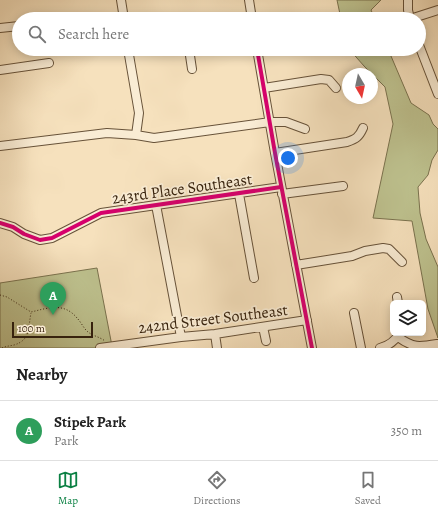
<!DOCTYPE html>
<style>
:root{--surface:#fff;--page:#f6f6f6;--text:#222;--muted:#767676;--line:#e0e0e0;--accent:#0b8043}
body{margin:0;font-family:Alegreya,serif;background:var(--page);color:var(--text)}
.controls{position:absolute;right:12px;bottom:12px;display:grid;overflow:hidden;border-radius:6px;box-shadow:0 2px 10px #0003}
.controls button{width:36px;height:36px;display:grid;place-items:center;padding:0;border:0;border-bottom:1px solid var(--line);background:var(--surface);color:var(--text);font:20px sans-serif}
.compass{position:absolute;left:342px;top:68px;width:36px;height:36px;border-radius:50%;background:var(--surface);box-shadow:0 2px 10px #0003;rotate:171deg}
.scale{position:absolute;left:12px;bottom:10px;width:81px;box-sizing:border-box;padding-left:4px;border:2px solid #37220d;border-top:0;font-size:11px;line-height:14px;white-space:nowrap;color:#37220d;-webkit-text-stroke:3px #f9ecd4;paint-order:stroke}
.you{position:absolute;left:288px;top:158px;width:14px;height:14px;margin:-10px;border:3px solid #fff;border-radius:50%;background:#1a73e8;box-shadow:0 0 0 6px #1a73e833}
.badge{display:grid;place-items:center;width:26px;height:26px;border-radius:50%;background:var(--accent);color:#fff;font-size:13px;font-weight:700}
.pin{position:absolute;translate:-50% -33px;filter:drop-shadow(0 1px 2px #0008)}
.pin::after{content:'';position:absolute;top:21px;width:14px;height:12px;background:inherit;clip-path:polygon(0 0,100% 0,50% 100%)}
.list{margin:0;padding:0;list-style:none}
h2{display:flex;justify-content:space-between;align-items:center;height:52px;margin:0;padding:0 16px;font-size:17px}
h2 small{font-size:13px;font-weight:400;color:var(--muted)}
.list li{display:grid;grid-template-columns:26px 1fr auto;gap:12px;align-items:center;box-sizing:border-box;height:60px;padding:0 16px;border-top:1px solid var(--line)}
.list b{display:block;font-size:15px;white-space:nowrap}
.list p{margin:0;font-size:13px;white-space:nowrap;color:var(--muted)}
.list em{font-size:13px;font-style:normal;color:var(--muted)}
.icon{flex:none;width:22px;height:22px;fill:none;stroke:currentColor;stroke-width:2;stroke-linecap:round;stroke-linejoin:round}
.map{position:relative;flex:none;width:438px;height:348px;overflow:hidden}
.search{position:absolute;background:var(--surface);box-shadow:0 2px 10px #0003;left:12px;right:12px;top:12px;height:44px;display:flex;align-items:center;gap:10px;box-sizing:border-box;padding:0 14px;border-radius:22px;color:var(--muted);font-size:15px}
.sheet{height:112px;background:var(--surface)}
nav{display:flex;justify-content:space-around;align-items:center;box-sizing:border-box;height:56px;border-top:1px solid var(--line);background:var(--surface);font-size:11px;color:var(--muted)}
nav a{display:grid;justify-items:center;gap:2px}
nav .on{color:var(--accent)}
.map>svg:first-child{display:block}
</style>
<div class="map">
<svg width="438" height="348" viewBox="0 0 438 348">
<rect width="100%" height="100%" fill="#f6e1bd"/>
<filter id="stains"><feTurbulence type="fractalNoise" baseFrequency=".005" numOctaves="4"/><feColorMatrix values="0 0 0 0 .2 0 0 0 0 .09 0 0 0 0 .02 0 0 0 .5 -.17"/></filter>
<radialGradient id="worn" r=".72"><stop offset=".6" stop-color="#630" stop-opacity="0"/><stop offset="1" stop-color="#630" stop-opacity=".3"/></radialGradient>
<!-- green -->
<path fill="#bec28f" stroke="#7a724e" d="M337 0H381L371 10 375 19H341Z
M349 49H388L411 103 429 115 433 124 438 129V150L432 160 428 175 418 187 420 213 426 239 438 267V338L428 309 412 221 373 218 393 124 385 87 364 66Z
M97 268 112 346 96 348H0V283Z"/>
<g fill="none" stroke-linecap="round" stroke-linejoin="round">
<defs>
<path id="minor" d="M121 0 124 19
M249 0 252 19
M408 0V10L410 19
M64 19 71 18
M410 19 438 10
M0 28 19 26
M419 45 438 94
M128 49 139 113 136 135
M189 49 192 69
M257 49 275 153 312 348
M0 70 49 63
M264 88 321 79 329 80 336 88
M0 146 107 133 136 135 154 138 270 122H286L305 129
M275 153 347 142C356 139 359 137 363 128
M239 194 254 278
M282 194 343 186
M156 205 181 337
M0 223 13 227 24 234 40 240 52 238 101 213 281 187
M296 265 352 256 365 251 383 248 389 249 402 262
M397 297 398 303
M354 313 361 348
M263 327 266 341
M215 334 217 348
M398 337C413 348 419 347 437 344
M100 348 181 337 215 334 307 320
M380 348C388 346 396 340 400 333"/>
</defs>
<!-- minor casing -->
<use href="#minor" stroke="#675239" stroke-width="10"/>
<!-- path -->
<path stroke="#37220d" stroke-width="1" stroke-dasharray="1 2" stroke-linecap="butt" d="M0 295 7 297 31 312C48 308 64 302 77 318 81 322 84 329 88 332 93 336 100 337 105 341
M2 348C6 346 10 346 14 345 31 340 28 327 31 313"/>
<!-- minor -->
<use href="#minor" stroke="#f9ecd4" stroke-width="8"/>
<defs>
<path id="cycleway" d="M257 49 275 153 312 348
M0 223 13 227 24 234 40 240 52 238 101 213 281 187"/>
</defs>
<!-- cycleway casing -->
<use href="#cycleway" stroke="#f9ecd4" stroke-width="6"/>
<!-- cycleway -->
<use href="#cycleway" stroke="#d6006c" stroke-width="4"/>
</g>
<g text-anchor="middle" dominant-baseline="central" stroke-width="3.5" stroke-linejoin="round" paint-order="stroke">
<!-- street labels -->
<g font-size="16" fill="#37220d" stroke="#f9ecd4">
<text transform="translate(182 189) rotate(-8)">243rd Place Southeast</text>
<text transform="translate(213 319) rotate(-7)">242nd Street Southeast</text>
</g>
</g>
<rect width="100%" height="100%" filter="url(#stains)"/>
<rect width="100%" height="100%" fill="url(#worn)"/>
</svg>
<div class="controls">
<button><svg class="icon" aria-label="layers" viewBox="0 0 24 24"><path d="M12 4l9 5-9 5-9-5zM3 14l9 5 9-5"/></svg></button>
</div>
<svg class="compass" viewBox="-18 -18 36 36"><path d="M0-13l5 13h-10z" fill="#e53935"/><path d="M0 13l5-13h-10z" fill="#767676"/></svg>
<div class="scale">100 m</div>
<div class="you"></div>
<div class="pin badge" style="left:53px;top:315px;background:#2e9e5b">A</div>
<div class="search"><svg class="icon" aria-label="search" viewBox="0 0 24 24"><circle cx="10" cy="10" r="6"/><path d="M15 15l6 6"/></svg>Search here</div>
</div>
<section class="sheet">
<h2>Nearby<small></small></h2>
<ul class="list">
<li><span class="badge" style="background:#2e9e5b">A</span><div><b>Stipek Park</b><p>Park</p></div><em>350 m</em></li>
</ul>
</section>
<nav>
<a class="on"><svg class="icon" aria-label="map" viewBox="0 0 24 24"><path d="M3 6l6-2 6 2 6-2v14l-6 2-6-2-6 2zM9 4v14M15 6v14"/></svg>Map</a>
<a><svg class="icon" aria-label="directions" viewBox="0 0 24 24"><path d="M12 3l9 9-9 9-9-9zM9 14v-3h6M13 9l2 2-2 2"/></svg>Directions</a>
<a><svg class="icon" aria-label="saved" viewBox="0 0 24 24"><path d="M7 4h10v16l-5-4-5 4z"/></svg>Saved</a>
</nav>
